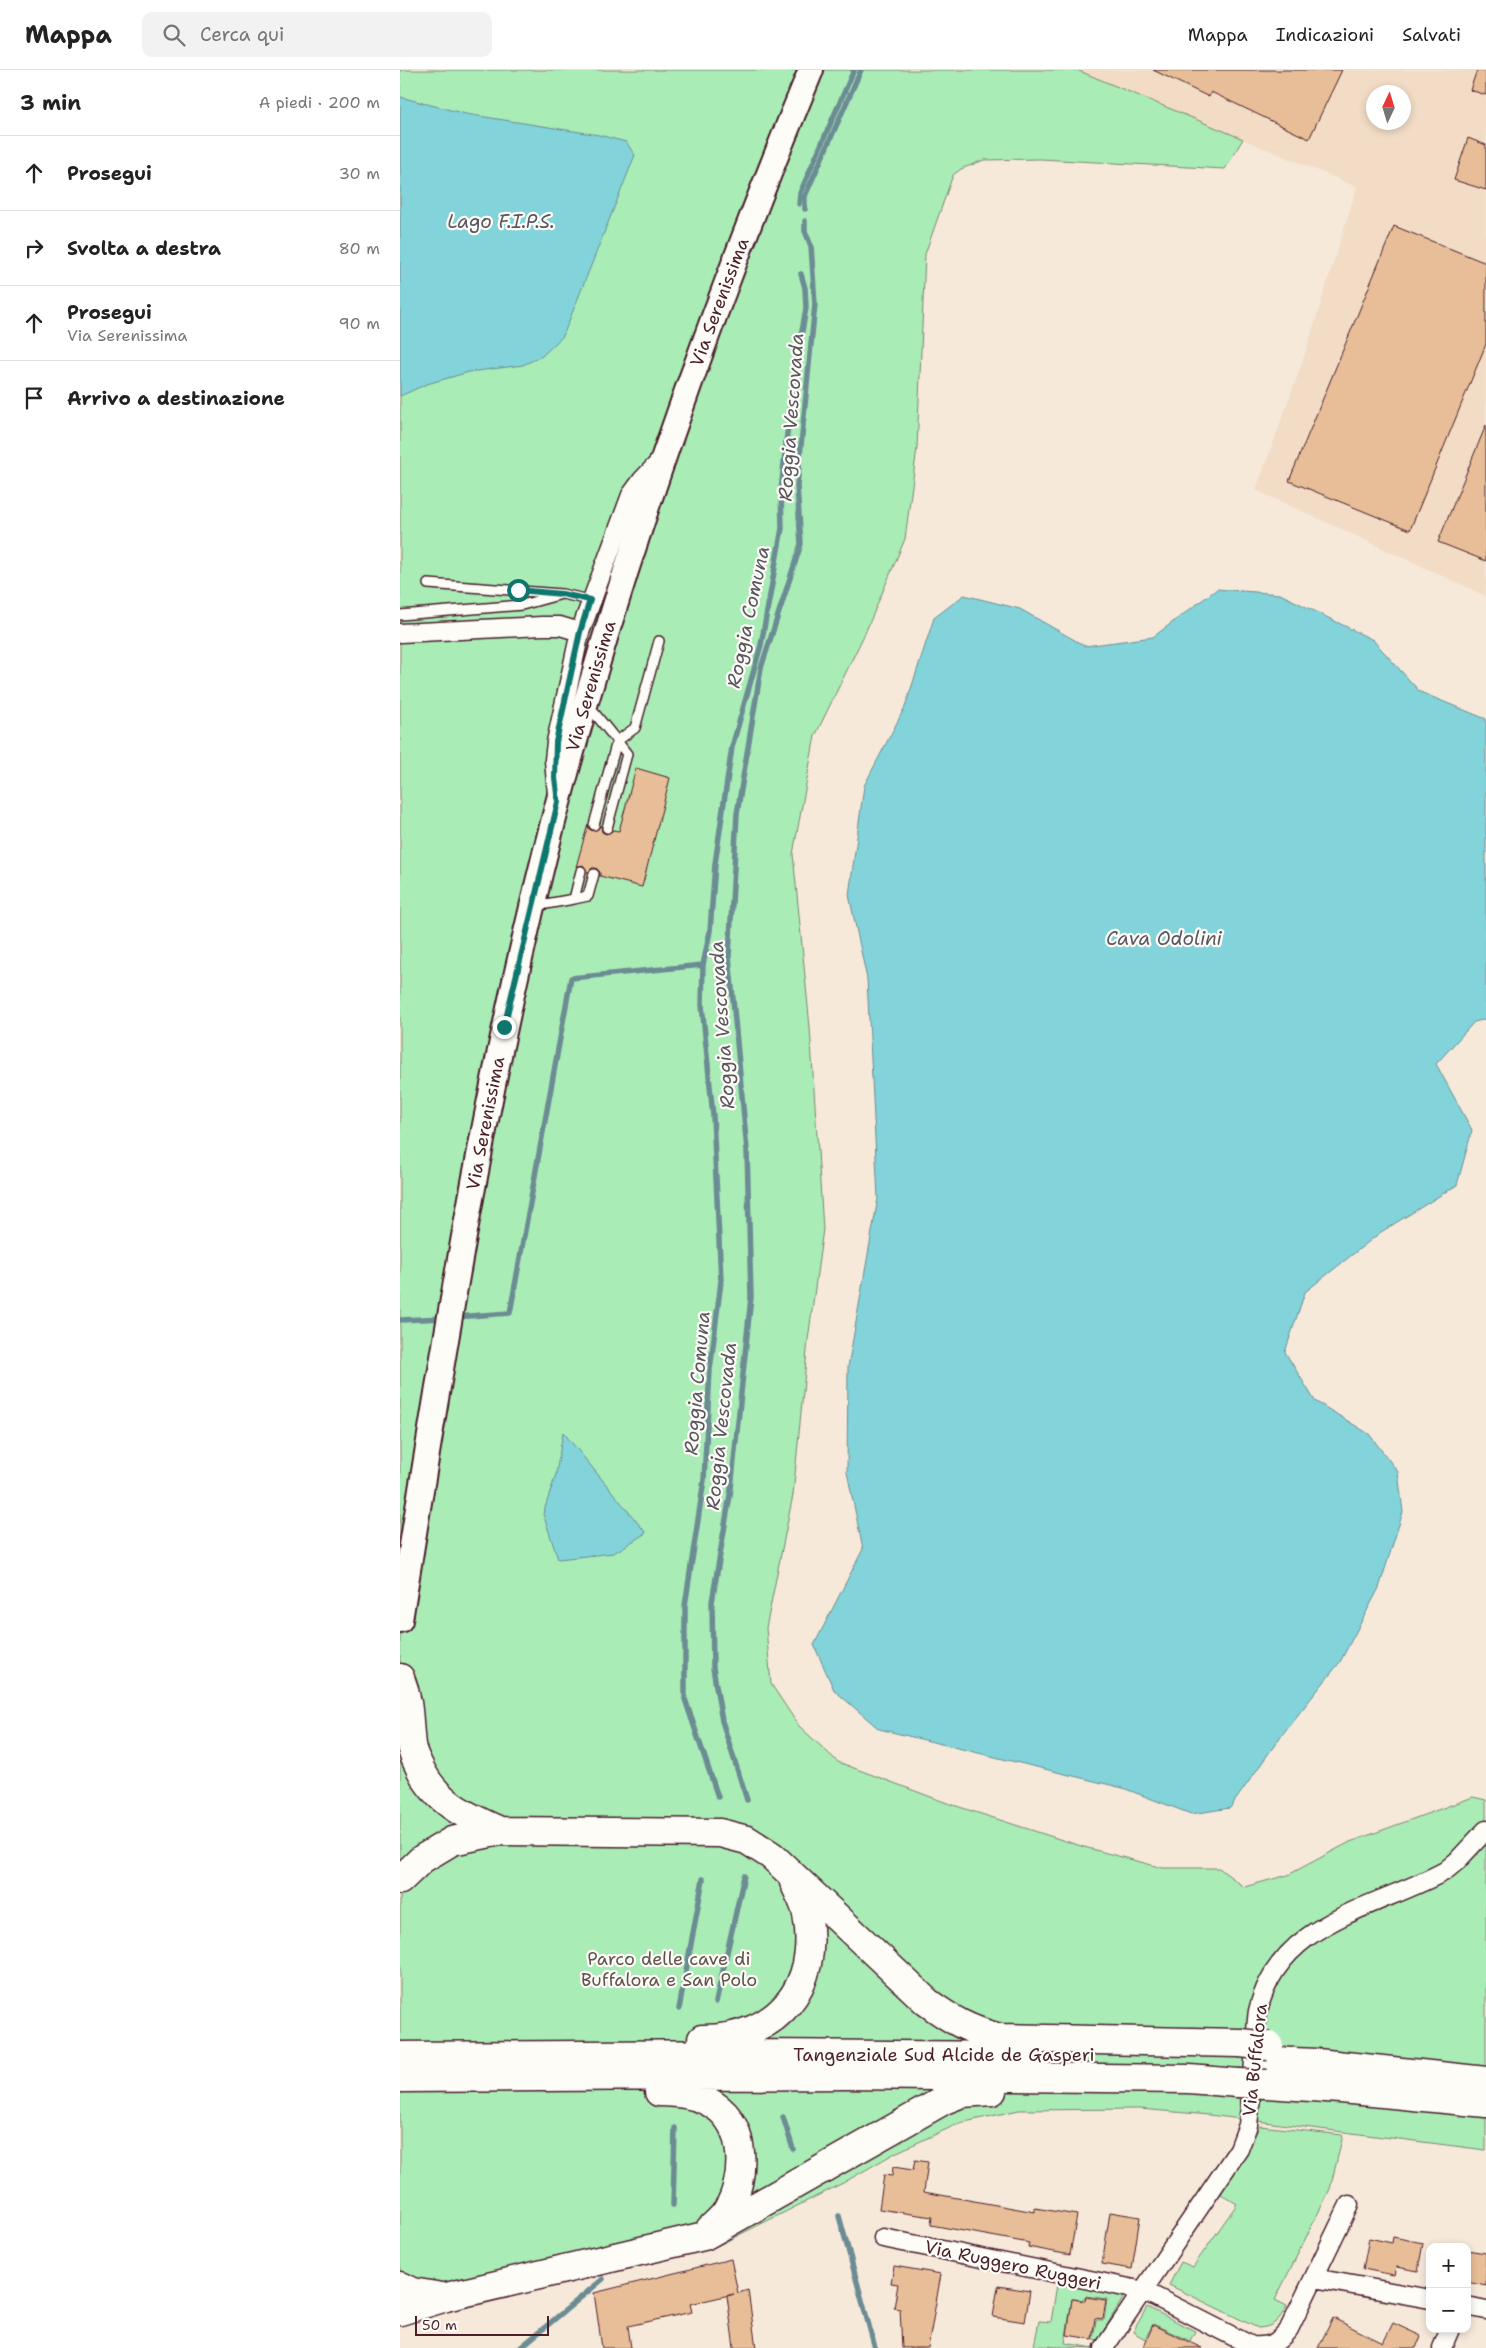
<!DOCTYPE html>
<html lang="it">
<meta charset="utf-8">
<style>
:root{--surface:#fff;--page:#f2f2f2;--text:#222;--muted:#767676;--line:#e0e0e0}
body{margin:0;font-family:"Shantell Sans",sans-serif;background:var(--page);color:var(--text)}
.controls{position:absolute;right:15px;bottom:15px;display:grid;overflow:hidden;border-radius:10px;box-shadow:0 2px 8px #0003}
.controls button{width:45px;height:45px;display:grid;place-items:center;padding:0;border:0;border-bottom:1px solid var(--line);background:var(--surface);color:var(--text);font:25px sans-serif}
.compass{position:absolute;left:966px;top:15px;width:45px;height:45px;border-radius:50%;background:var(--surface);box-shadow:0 2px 8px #0003;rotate:4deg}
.scale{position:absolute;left:15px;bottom:12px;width:134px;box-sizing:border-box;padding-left:5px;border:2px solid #4a1f2b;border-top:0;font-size:14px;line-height:18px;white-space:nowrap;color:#4a1f2b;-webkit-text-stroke:4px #fdfcf7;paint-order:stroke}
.stop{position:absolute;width:15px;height:15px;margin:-11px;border:4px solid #0f766e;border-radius:50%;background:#fff}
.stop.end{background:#0f766e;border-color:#fff;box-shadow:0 1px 5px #0008}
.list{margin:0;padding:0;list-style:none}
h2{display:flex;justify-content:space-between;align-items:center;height:65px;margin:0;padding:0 20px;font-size:21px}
h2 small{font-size:16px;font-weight:400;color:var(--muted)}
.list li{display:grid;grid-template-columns:32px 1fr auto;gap:15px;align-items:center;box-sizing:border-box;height:75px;padding:0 20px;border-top:1px solid var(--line)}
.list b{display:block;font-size:19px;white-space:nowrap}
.list p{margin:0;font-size:16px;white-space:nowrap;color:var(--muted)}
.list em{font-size:16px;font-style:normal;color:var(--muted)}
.icon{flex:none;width:28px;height:28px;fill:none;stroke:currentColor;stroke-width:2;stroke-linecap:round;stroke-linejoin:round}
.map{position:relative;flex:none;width:1086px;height:2278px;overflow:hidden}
header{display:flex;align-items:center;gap:30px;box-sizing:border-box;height:70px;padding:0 25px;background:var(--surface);border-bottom:1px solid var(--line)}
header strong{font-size:24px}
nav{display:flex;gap:28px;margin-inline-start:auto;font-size:18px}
.search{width:350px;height:45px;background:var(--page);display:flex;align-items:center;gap:12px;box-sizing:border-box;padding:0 18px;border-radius:10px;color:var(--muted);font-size:19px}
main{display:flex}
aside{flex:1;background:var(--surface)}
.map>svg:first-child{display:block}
</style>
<header>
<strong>Mappa</strong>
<div class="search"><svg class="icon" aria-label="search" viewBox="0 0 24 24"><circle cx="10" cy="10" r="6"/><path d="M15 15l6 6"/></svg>Cerca qui</div>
<nav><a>Mappa</a><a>Indicazioni</a><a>Salvati</a></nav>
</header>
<main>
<aside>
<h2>3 min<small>A piedi · 200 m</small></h2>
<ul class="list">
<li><svg class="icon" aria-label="ahead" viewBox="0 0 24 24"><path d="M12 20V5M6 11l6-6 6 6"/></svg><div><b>Prosegui</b></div><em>30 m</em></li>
<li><svg class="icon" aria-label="right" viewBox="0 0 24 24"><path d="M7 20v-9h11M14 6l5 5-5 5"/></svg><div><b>Svolta a destra</b></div><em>80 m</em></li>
<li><svg class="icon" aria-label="ahead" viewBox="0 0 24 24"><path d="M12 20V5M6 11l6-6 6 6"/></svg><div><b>Prosegui</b><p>Via Serenissima</p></div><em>90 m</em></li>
<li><svg class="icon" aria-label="arrive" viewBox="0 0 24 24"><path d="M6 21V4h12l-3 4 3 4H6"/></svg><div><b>Arrivo a destinazione</b></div></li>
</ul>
</aside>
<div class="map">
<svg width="1086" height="2278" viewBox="0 0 1086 2278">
<rect width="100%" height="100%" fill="#f6e9da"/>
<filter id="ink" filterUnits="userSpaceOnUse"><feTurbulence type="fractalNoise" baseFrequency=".02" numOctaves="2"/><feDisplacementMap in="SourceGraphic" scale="10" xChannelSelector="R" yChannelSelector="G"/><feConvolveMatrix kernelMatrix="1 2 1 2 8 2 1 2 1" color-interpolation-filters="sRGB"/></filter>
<g filter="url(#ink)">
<!-- built -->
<path fill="#f2dcc6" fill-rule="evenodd" d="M677 0H1086V526L856 420 903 290 957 117ZM974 22H1004V52H974Z"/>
<!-- green -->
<path fill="#a9ecb6" stroke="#7a8670" d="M0 0H677L843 69 825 99 640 89 584 90 561 99 553 105 525 184 517 378 505 469 466 561 415 666 393 784 410 957 423 1159 408 1270 393 1425 366 1558 371 1614 399 1656 438 1692 547 1733 684 1777 763 1798H819L844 1817 888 1805 950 1772 1073 1727 1086 1730V2080L809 2045 740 2039 619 2040 560 2053 495 2083 443 2113 311 2179 0 2253Z
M860 2056 943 2065 930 2119 875 2230 887 2236C879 2250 875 2257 858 2258L769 2215 781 2192 793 2197 837 2134 821 2124Z
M657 2214 725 2225 698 2270 693 2269 696 2250H704L707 2229 686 2226 684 2230 672 2229 665 2273 694 2278 634 2276 639 2251 651 2252Z
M747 2237 795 2261 790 2271 753 2254 745 2269 733 2262Z"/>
<!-- water -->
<path fill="#82d4da" stroke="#6c8c94" d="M0 27 66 44 199 65 226 72 235 85 163 266 142 286 123 295 69 302 27 314 0 326Z
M817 519 880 524 973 570 1020 622 1086 649V949L1074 952 1036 994 1072 1060 1057 1115 981 1162 905 1222 885 1282 915 1331 969 1364 998 1402 1003 1442 979 1518 940 1592 881 1666 830 1738 791 1744 723 1718 479 1659 434 1620 414 1575 463 1479 447 1402 448 1297 478 1128 467 909 449 825 464 716 505 637 534 548 564 525 620 539 685 576 753 567Z
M163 1362 246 1463 214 1483 158 1489 143 1444 156 1404Z"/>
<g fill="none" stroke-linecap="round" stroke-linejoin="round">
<!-- stream -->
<path stroke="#6c8c94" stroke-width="5.5" d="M399 134 400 123 454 0
M405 139V126L461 0
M55 1247 110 1243 171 908 303 895
M0 1250 44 1248
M318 1727 285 1629V1536L304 1410 310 1300 321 1211 313 1046 302 935 303 895 310 861 315 794 332 677 361 575 382 458 381 421 391 326 406 238 405 218 401 204
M347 1730 322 1651 313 1598 312 1532 331 1419 351 1227 347 1080 329 886 337 744 361 598 401 474 397 416 415 234 411 176 405 161V151
M316 1932 344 1806
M279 1939 303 1809
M383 2047 393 2079
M273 2135 275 2058
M439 2146 475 2278
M120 2278 203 2209"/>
</g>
<!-- building -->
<path fill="#e7be97" stroke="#4a1f2b" d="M753 0H942L909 69 811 22 809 27Z
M1077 0H1086V25L1070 20Z
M1068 68 1086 75V120L1054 110Z
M994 156 1086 193V274L1010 460 889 411Z
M1086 355V491L1038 472Z
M236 698 270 708 242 817 200 806V802L196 798H192L188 803 183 795 176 797 188 754 189 759 193 761 201 756 202 762 206 764 213 760 219 761Z
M515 2090 528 2092 524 2122 635 2142V2138L677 2145 670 2185 628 2177 629 2173 531 2155 532 2147 479 2139 484 2105 492 2106 493 2097 513 2100Z
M710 2142 740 2147 732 2199 702 2194Z
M993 2167 1023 2173 1018 2201 996 2197 994 2205 963 2199 969 2168 992 2173Z
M1067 2180 1086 2183V2216L1067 2212Z
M331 2189 338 2223 348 2220 356 2278H334L327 2226 334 2224 290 2234 292 2242 228 2256 231 2278H202L194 2223Z
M494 2196 541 2204 528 2278H502L500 2239 494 2238 498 2214 491 2213Z
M598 2216 630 2221 625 2252 593 2247Z
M686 2227 706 2230 703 2249 695 2248 692 2269 667 2265 672 2229 685 2231Z
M933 2248 983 2273 993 2253 1021 2266 1016 2278H918Z
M753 2255 802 2278H743Z"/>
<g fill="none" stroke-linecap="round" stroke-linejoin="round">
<defs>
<path id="service" d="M28 514 162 524 190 530
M0 545 122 535 162 524
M188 635 217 671 194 755
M207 758 227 684 217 671 235 658 259 571
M174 829 188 826 194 804
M135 836 174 829 181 801"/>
<path id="minor" d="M0 563 142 556H160L180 562
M157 724 154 690 156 672 180 562 231 425 242 410 261 390
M483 2168 744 2221 852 2276C872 2277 876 2274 889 2259L949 2135
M914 2208 1030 2229
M1067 2236 1086 2240
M704 2278 839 2079 848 2055C851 2030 853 2004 855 1979 856 1966 856 1953 858 1941 879 1850 975 1839 1045 1801L1057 1791 1086 1760
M1042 2278 1050 2259"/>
<g id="secondary">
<path id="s1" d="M0 1550C44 1276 87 1002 158 733 224 483 312 239 411 0"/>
</g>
<path id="trunk" d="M0 1608C10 1633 8 1649 11 1675 12 1682 16 1690 19 1696 35 1732 66 1746 100 1761
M0 1810 22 1789 52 1771 100 1761 320 1763 347 1770 372 1786 527 1932C553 1951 569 1960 600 1968L840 1973
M302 1969C376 1970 421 1917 407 1844 405 1833 398 1822 394 1812
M0 1986 346 1984 630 1986
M868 1991 917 1993 1086 2011
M0 2008 446 2005 789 2009 838 2013
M867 2014 941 2019 1086 2033
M259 2022C279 2022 298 2024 314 2035 347 2056 346 2109 328 2139 324 2147 316 2153 310 2159
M0 2216 12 2222 42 2227
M0 2241 46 2227 304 2166 544 2030 562 2023 592 2021"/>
</defs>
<!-- service casing -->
<use href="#service" stroke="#4a1f2b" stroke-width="12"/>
<!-- minor casing -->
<use href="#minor" stroke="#4a1f2b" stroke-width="21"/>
<!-- secondary casing -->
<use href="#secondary" stroke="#4a1f2b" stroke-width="28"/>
<!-- trunk casing -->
<use href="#trunk" stroke="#4a1f2b" stroke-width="31"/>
<!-- service -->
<use href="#service" stroke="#fdfcf7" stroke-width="9"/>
<!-- minor -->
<use href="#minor" stroke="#fdfcf7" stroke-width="18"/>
<!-- secondary -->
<use href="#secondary" stroke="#fdfcf7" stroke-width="24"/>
<!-- trunk -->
<use href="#trunk" stroke="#fdfcf7" stroke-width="28"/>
<defs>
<path id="trunk-bridge" d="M840 1973 869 1976
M838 2013 867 2014"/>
</defs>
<!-- trunk-bridge casing -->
<use href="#trunk-bridge" stroke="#4a1f2b" stroke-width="31" stroke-linecap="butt"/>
<!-- trunk-bridge -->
<use href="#trunk-bridge" stroke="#fdfcf7" stroke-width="28"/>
</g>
</g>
<g fill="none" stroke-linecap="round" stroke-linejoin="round" filter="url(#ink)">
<!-- route -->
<path stroke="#0f766e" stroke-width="6" d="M104 957 158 732 155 708 156 672 180 562 190 530 162 524 118 520"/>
</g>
<g text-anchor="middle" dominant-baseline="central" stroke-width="4.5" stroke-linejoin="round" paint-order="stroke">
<!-- street labels -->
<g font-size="18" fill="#4a1f2b" stroke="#fdfcf7">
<text stroke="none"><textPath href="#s1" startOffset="1359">Via Serenissima</textPath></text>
<text stroke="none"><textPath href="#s1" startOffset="954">Via Serenissima</textPath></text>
<text stroke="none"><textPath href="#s1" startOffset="504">Via Serenissima</textPath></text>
<text x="544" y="1985">Tangenziale Sud Alcide de Gasperi</text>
<text transform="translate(855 1990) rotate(-84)">Via Buffalora</text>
<text transform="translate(613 2195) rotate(12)">Via Ruggero Ruggeri</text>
</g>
<!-- park labels -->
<g font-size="18" fill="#62524e" stroke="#fdfcf7">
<text x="269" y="1889">Parco delle cave di<tspan x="269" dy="21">Buffalora e San Polo</tspan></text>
</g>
<!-- water labels -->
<g font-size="19" font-style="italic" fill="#5b5560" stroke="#fdfcf7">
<text x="101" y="151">Lago F.I.P.S.</text>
<text transform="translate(391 347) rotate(-86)">Roggia Vescovada</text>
<text transform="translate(348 547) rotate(-78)">Roggia Comuna</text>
<text x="764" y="868">Cava Odolini</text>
<text transform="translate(322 955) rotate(-94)">Roggia Vescovada</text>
<text transform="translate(297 1313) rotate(-85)">Roggia Comuna</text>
<text transform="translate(321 1356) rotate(-84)">Roggia Vescovada</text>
</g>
</g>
</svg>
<div class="controls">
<button>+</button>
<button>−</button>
</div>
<svg class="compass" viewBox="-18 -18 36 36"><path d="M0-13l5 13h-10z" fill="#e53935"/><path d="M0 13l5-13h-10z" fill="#767676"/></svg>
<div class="scale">50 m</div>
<div class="stop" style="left:118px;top:520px"></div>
<div class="stop end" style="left:104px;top:957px"></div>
</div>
</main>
